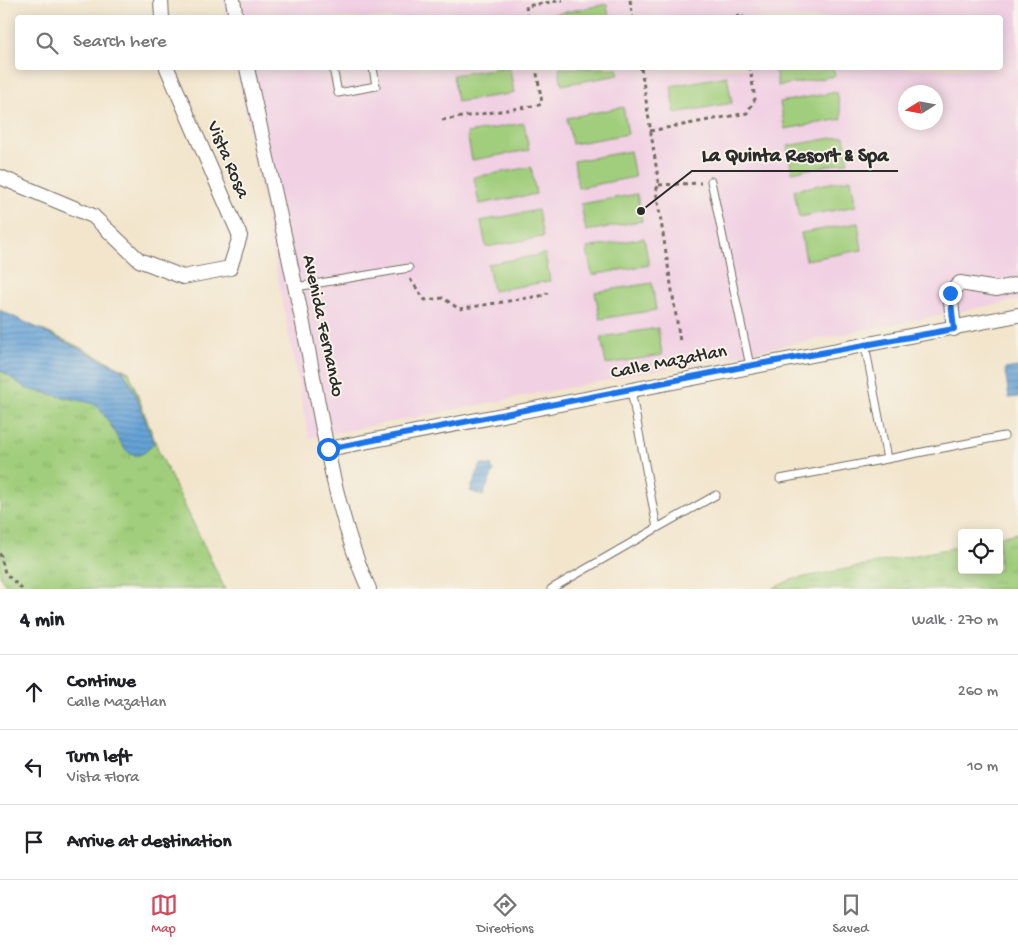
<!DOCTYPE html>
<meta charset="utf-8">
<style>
:root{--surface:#fff;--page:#f6f6f6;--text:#202124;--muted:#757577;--line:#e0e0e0;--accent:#d1495b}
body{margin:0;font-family:"Gochi Hand",sans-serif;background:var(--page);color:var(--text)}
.controls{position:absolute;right:15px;bottom:15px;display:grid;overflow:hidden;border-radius:5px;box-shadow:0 2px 12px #0003}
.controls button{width:45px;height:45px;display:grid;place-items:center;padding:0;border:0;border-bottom:1px solid var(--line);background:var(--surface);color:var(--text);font:25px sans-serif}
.compass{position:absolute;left:898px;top:85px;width:45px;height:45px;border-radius:50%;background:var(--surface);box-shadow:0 2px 12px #0003;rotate:259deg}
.stop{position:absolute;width:15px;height:15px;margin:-11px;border:4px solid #1a73e8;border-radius:50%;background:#fff}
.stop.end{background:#1a73e8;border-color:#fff;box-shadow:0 1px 5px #0008}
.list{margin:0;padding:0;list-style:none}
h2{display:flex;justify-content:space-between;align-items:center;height:65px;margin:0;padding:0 20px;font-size:21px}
h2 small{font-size:16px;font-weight:400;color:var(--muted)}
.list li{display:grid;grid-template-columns:32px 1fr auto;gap:15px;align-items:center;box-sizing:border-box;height:75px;padding:0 20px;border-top:1px solid var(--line)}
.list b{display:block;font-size:19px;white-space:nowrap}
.list p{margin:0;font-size:16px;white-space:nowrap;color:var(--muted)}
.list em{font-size:16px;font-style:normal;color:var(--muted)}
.icon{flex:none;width:28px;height:28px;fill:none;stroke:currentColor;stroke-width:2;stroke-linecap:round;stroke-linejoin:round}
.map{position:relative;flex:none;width:1018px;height:589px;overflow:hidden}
.search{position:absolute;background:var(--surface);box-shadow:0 2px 12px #0003;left:15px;right:15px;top:15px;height:55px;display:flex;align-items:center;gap:12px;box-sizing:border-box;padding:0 18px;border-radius:5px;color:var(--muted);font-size:19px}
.sheet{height:290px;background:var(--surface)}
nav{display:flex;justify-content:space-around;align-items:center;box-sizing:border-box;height:70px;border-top:1px solid var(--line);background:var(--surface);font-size:14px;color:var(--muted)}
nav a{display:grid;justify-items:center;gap:2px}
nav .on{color:var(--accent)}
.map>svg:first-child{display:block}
</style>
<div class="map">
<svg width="1018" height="589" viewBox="0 0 1018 589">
<defs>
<pattern id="grass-tufts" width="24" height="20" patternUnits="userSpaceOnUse" patternTransform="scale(1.25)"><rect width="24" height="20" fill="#a1ce7c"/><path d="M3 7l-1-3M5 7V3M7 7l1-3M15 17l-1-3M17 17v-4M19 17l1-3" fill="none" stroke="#8bb16b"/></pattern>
<pattern id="water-rules" width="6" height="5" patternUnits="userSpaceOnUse" patternTransform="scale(1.25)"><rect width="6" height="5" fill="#65a2d6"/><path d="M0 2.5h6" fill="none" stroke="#5384ae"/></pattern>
</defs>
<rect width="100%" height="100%" fill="#f7f3e8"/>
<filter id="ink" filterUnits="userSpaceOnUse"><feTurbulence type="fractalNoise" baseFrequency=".02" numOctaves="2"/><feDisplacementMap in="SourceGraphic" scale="10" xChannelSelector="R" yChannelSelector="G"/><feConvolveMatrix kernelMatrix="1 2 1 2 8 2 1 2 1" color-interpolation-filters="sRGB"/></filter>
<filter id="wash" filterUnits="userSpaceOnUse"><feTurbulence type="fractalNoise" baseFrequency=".0096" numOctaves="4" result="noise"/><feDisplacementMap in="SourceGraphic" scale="20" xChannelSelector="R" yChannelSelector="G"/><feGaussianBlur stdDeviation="1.12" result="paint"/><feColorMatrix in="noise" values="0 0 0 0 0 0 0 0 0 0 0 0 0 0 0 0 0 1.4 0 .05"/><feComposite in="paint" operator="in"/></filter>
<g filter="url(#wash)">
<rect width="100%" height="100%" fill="#f2e5cc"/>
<!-- built -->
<path fill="#f1d0e3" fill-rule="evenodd" d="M224 0H1018V300L309 438 237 68H1000V18H227ZM906 92H936V122H906Z"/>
<!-- grass -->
<path fill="url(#grass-tufts)" stroke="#667c54" d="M0 311 69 342 129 372 159 452 225 589H9L0 576Z
M1018 533V589H772L790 580 962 546V570H999V537Z"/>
<!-- garden -->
<path fill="#a1ce7c" stroke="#667c54" d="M607 4 609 17H551L550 15Z
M499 68H510L514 93 457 102 453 75Z
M559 68H617L619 75 562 85Z
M775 68H833L835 76 778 86Z
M727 76 732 103 675 113 671 86Z
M837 92 842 119 785 129 780 102Z
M623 107 628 134 572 144 567 118Z
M524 123 529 150 472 160 467 133Z
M844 136 848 162 792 172 787 146Z
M630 151 635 177 578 188 574 161Z
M531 167 536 194 479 204 474 177Z
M851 179 856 206 799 217 794 190Z
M637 194 642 221 586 231 581 204Z
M538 210 543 237 486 247 481 221Z
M858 223 862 250 806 260 801 233Z
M644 238 649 265 592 275 587 248Z
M545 254 550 281 493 291 488 264Z
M652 283 656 310 600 319 595 292Z
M658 328 662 355 606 364 601 337Z"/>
<!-- water -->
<path fill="url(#water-rules)" stroke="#486680" d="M0 310 123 370 134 390 154 443C131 472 121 443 110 424 106 417 101 411 96 404L27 389 0 370Z
M1018 367V397L1009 398 1005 369Z
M481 464 492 466 491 469 494 470 483 496 470 491Z"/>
</g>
<g filter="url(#ink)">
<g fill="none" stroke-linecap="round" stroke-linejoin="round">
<defs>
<path id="lane" d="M333 68 338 93 376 86 373 68
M711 181 750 366
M296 287 409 268
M887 459 1004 436
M780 479 887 459 865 345
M657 528 716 495
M551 589 657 528 631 390"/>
<path id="street" d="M161 0 162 18
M233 0 236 18
M247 68C267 160 289 252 307 344 322 423 336 517 369 589
M0 177 93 216 139 260 183 277 230 268 240 236 167 68
M954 329 950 293 960 283 997 289 1018 284
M328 449 1018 315"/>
</defs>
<!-- lane casing -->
<use href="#lane" stroke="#716c63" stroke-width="9"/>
<!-- street casing -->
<use href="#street" stroke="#716c63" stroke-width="16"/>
<!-- path -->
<path stroke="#716c63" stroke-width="3" stroke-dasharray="4 4" stroke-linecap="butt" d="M630 0 633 18
M528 18 526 6 563 0
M728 18 743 15V18
M641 68 659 185 656 190 680 341
M442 120 539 105 542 103 536 68
M650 131 747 113 755 99 750 68
M659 185 701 183
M410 279 425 300 443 298 459 309 546 295 547 292
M0 553 5 573 22 589"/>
<!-- lane -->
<use href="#lane" stroke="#fff" stroke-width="7"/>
<!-- street -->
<use href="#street" stroke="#fff" stroke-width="14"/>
</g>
</g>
<g fill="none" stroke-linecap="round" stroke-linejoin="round" filter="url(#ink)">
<!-- route -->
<path stroke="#1a73e8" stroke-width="6" d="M328 449 737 368 954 329 950 293"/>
</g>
<g text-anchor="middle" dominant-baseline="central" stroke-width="4" stroke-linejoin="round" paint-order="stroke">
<!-- street labels -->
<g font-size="19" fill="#2b2b2b" stroke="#f7f3e8">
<text transform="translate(227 160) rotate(67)">Vista Rosa</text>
<text transform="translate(322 326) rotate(78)">Avenida Fernando</text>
<text transform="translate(669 363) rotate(-11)">Calle Mazatlan</text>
</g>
</g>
<!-- callouts -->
<path fill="none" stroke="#2b2b2b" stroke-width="2" d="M641 211L692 171H898"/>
<circle fill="#2b2b2b" stroke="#f7f3e8" stroke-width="2" cx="641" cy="211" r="5"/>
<g font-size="20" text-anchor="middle" font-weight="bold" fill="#2b2b2b" stroke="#f7f3e8" stroke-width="4" stroke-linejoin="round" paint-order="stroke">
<text x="795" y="161">La Quinta Resort &amp; Spa</text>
</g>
</svg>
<div class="controls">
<button><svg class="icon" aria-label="locate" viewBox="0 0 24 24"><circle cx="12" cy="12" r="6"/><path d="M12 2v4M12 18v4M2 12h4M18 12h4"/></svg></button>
</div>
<svg class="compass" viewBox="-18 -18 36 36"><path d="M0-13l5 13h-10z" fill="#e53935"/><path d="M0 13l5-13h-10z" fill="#757577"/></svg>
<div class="stop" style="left:328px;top:449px"></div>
<div class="stop end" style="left:950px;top:293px"></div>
<div class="search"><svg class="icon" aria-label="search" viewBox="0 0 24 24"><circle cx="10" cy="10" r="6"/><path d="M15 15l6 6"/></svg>Search here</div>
</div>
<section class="sheet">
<h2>4 min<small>Walk · 270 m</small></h2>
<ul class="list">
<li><svg class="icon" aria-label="ahead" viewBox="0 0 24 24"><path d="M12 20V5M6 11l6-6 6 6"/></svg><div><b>Continue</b><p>Calle Mazatlan</p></div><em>260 m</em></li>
<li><svg class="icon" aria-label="left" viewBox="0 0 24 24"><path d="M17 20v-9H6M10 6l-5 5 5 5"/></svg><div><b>Turn left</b><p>Vista Flora</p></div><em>10 m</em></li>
<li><svg class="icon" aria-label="arrive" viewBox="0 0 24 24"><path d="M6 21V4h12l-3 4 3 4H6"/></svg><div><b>Arrive at destination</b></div></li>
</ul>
</section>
<nav>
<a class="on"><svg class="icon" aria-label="map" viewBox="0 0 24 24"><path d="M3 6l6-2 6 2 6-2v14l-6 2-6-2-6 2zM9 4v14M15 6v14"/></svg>Map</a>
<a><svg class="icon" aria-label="directions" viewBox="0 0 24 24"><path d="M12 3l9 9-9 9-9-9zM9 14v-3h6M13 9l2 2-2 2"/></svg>Directions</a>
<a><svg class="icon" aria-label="saved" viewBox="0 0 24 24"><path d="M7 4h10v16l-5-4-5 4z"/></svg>Saved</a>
</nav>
